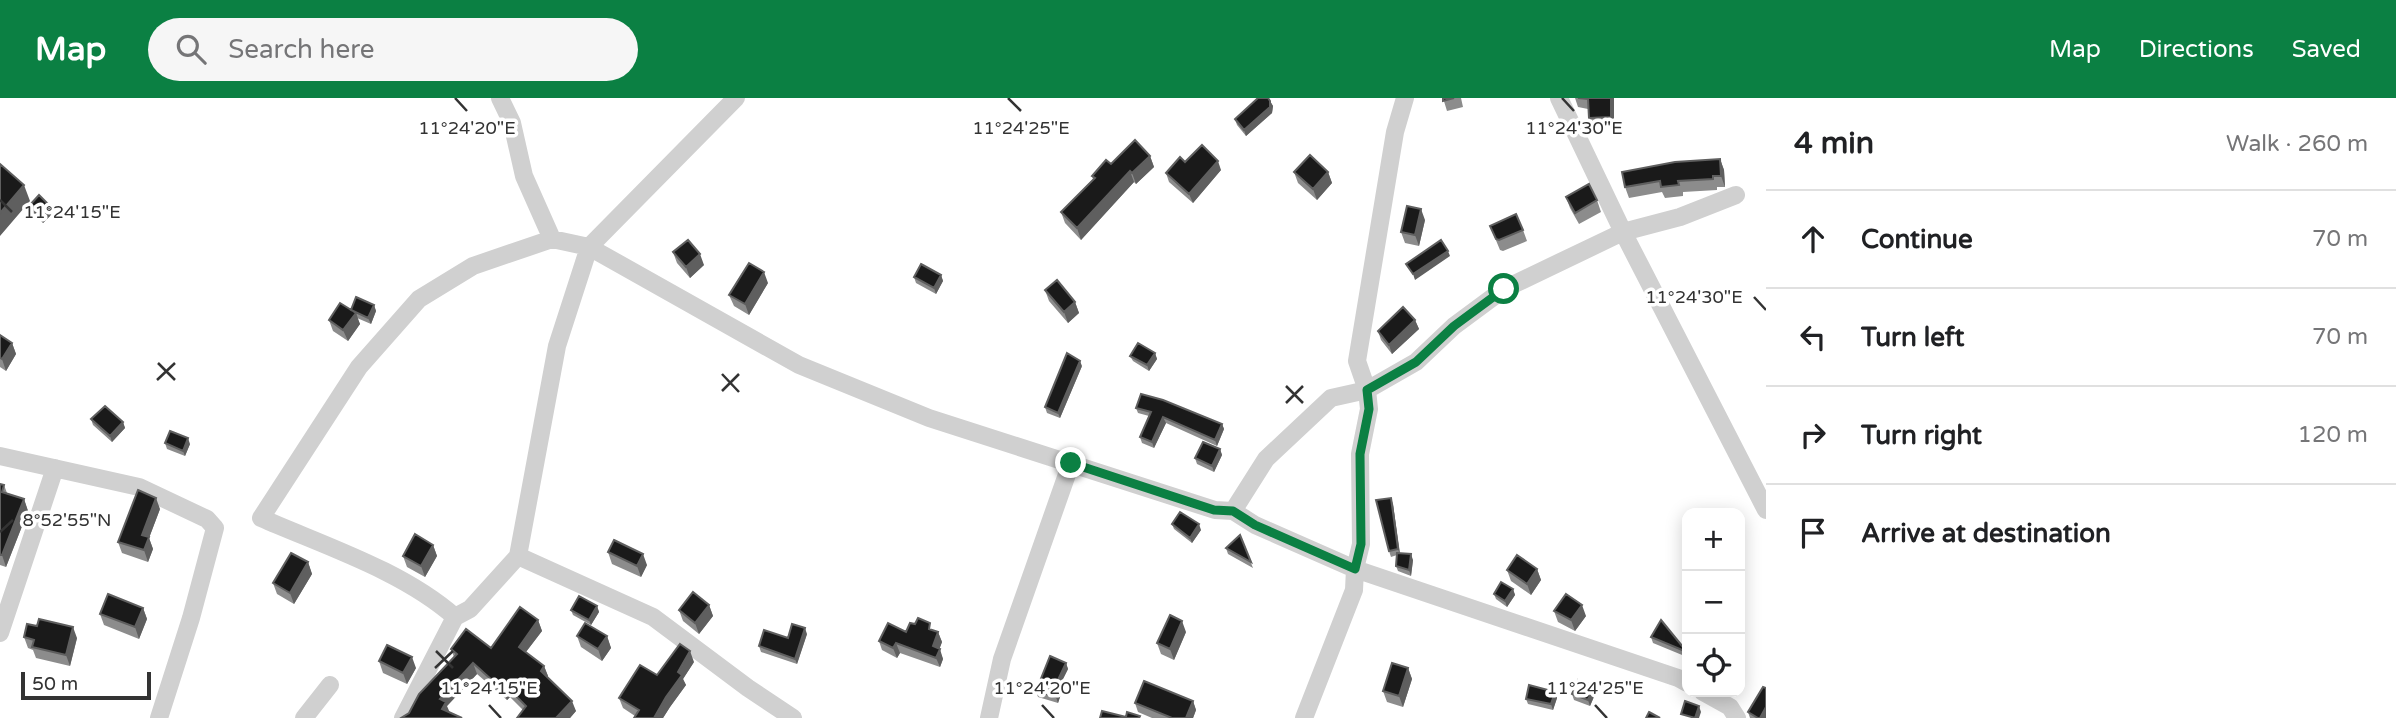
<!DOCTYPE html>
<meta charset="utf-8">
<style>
:root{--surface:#fff;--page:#f6f6f6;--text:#202124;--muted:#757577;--line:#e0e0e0;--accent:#0b8043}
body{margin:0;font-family:"Varela Round",sans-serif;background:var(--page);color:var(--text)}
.controls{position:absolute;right:21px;bottom:21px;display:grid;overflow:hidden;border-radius:14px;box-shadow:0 4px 18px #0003}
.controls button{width:63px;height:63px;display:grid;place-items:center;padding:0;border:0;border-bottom:2px solid var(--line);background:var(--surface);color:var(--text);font:35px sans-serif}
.scale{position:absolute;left:21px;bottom:18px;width:130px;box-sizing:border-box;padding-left:7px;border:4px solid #333;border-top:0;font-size:19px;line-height:24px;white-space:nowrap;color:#333;-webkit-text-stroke:5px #fff;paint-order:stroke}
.stop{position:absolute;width:21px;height:21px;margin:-16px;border:5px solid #0b8043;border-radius:50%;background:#fff}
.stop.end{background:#0b8043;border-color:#fff;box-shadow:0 2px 7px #0008}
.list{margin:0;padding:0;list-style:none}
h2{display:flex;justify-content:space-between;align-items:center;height:91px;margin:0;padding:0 28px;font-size:30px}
h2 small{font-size:23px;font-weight:400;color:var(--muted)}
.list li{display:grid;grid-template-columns:46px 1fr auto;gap:21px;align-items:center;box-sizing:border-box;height:98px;padding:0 28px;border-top:2px solid var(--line)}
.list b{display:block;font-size:26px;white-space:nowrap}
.list em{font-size:23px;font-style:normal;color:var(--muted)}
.icon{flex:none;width:38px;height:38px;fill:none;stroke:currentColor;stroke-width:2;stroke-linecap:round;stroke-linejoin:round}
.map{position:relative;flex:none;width:1766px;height:620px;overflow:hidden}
header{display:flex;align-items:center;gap:42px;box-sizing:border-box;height:98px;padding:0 35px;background:var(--accent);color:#fff}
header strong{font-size:33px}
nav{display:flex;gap:38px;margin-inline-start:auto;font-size:24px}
.search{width:490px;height:63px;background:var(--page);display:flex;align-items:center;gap:18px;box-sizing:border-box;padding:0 24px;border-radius:38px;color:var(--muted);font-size:26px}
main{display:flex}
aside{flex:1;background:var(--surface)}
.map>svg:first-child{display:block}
</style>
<header>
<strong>Map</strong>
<div class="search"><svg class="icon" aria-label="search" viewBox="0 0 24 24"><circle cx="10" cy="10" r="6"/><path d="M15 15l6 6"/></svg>Search here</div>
<nav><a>Map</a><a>Directions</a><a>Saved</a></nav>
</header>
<main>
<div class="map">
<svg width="1766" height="620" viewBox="0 0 1766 620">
<rect width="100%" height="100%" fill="#fff"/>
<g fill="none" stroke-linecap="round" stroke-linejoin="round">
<!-- minor -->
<path stroke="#d0d0d0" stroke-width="18" d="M500 0 512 25 524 78 552 141
M1559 0 1623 134 1766 412
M0 358 139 389 207 421 215 430 191 520 159 620
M1233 413 1266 361 1331 300 1367 292 1416 264 1454 228 1504 191 1623 134 1680 119 1736 97
M518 458 653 519 748 590 793 620
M455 519C403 473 325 448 261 420L359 269 419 201 473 168 552 141 589 149 799 267 929 320 1215 412 1233 413 1255 427 1355 471 1678 580 1687 585
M0 535 55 370
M1703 594 1730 609 1737 620
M304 620 330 587
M403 620 455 519 470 511 518 458 557 248 589 149 736 0
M989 620 1002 561 1071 365
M1304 620 1354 492 1355 471 1361 446 1360 356 1369 311 1367 292 1357 263 1395 34 1405 0"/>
</g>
<!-- wall -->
<path fill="#8c8c8c" d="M1443 0H1461L1463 9 1447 13Z
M1575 0H1614V29L1592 30 1589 20 1588 11 1578 9Z
M1270 3 1273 8 1272 15 1246 38 1237 27 1235 21Z
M1150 58 1154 69 1136 86 1134 84 1081 142 1065 125 1061 114 1093 81 1092 78Z
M1720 61 1724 72 1725 89H1717V92L1683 94V98L1665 100 1662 94 1629 100 1625 89Z
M1185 64 1221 72 1193 105 1169 84 1166 75Z
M1294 74H1328L1332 85 1317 102 1298 85Z
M1566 99 1597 102 1601 114 1579 126 1570 110Z
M29 108 53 115 43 125 31 114Z
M1425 122 1419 148 1405 145 1401 134Z
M1490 128 1523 132 1527 143 1503 153 1500 152Z
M673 154 704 167 690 180 677 165Z
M941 177 943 183 936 196 916 185 914 179Z
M768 185 749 217 734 208 729 197Z
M1045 192 1075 204 1079 215 1068 225 1049 203Z
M374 207 376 213 371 226 357 220 360 226 348 243 333 233 329 222 351 212Z
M1415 222 1419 231 1392 256 1381 242 1378 233Z
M0 237 12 245 16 256 6 273 0 269Z
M1155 255 1157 261 1149 273 1133 263 1130 258Z
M1082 268 1060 320 1047 315 1045 309Z
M1136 310 1222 326 1224 331 1217 348 1166 325 1154 350 1142 345 1140 339 1149 318 1138 315Z
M91 321 123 324 125 330 112 344 93 327Z
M165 345 190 346 185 358 167 351Z
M1220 351 1222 357 1214 374 1197 366 1195 360Z
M0 386 4 387 7 395 24 401 28 413 6 469 0 467Z
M1393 406 1400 455 1413 462 1411 478 1398 473 1396 468 1397 457 1391 459 1389 453Z
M160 411 149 440 153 451 148 464 122 455 118 444Z
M1172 426 1201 432 1192 445 1174 431Z
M1240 437 1253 470 1228 456 1226 450Z
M433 447 437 458 425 479 407 469 403 458Z
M608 454 647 467 641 479 612 466Z
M308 464 312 476 294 506 277 496 273 485Z
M1537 471 1541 482 1531 497 1511 483 1507 472Z
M1513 491 1515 497 1507 509 1496 501 1494 496Z
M709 507 713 518 699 536 683 523 679 512Z
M597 508 599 514 591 527 573 517 571 512Z
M143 510 147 521 139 541 104 527 100 516Z
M1554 513 1586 518 1575 533 1558 524Z
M538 522 542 533 526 554 544 568 548 578 547 579 576 613 570 620H517L523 612 510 599 507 602 477 576 447 608 409 615 454 559 451 551 491 550Z
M37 528 77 540 70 568 36 560 33 552 28 550 24 539Z
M933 532 938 534 942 544 939 551 943 561 940 569 900 555 897 560 882 552 879 543 906 534Z
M1186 534 1174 562 1161 556 1157 545Z
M807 536 797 566 761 554 759 548 788 540Z
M577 538H607L611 550 602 563 581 549Z
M1651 539 1687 554V559L1653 545Z
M379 563 416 570 407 586 383 575Z
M694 564 683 581 686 587 670 609 663 620H634L635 618 623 610 619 600 657 577Z
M1066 565 1068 571 1060 587 1062 593 1058 605 1038 599 1036 593Z
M1408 570 1412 581 1403 609 1387 604 1383 593Z
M1555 594 1557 600 1553 612 1528 606 1526 601Z
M1596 594 1590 608 1574 602 1572 596Z
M1193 603 1196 612 1193 620H1152L1138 614 1135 605Z
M1748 614 1766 620H1750Z"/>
<!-- shaded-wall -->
<path fill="#5f5f5f" d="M1611 0H1614V29L1611 19Z
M1270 3 1273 8 1272 15 1246 38 1244 32Z
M1150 58 1154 69 1136 86 1132 75Z
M1720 61 1724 72 1725 89 1721 78Z
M1218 63 1221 72 1193 105 1189 96Z
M1130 73 1134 84 1081 142 1077 130Z
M1328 74 1332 85 1317 102 1313 91Z
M24 87 30 103 0 138V115Z
M51 109 53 115 43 125 41 120Z
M1421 111 1425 122 1419 148 1415 137Z
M1448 153 1450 158 1415 182 1413 176Z
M700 156 704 167 690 180 686 169Z
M764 174 768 185 749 217 745 206Z
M941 177 943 183 936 196 934 190Z
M1075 204 1079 215 1068 225 1064 214Z
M374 207 376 213 371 226 368 220Z
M356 215 360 226 348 243 343 232Z
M1415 222 1419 231 1392 256 1389 247Z
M12 245 16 256 6 273 2 261Z
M1155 255 1157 261 1149 273 1147 267Z
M1080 263 1082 268 1060 320 1058 315Z
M1163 319 1166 325 1154 350 1152 344Z
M123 324 125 330 112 344 110 338Z
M1222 326 1224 331 1217 348 1215 342Z
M188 340 190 346 185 358 183 353Z
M1220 351 1222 357 1214 374 1212 368Z
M156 400 160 411 149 440 153 451 148 464 144 452 142 437Z
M1391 400 1393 406 1400 457 1398 451Z
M24 401 28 413 6 469 2 457Z
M1199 426 1201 432 1192 445 1190 440Z
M433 447 437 458 425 479 421 468Z
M643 456 647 467 641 479 637 468Z
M1411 456 1413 462 1411 478 1409 472Z
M308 464 312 476 294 506 290 495Z
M1537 471 1541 482 1531 497 1527 486Z
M1513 491 1515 497 1507 509 1505 503Z
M709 507 713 518 699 536 695 525Z
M1582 507 1586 518 1575 533 1571 522Z
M597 508 599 514 591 527 589 522Z
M143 510 147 521 139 541 135 529Z
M538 522 542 533 522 559 519 549Z
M1182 523 1186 534 1174 562 1170 551Z
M73 529 77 540 70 568 66 557Z
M805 530 807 536 797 566 795 561Z
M938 534 942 544 937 558 933 548Z
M607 538 611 550 602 563 598 551Z
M896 545 900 555 897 560 893 550Z
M940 551 943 561 940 569 936 560Z
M690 553 694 564 683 581 686 587 670 609 663 620H654Z
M412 559 416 570 407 586 403 575Z
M473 565 477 576 447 608 450 615 442 611 440 601Z
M1066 565 1068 571 1060 587 1062 593 1058 605 1056 599V586Z
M544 568 548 578 544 583 541 573Z
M1408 570 1412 581 1403 609 1399 598Z
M506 588 510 599 507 602 503 592Z
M1594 588 1596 594 1590 608 1588 602Z
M1555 594 1557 600 1553 612 1551 606Z
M572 603 576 613 570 620H556Z
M1193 603 1196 612 1193 620H1186Z
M1699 608 1701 614 1699 620H1695Z
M1766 609V620H1760Z"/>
<!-- building -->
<path fill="#1a1a1a" stroke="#5f5f5f" stroke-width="2" d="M1258 0H1268L1270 3V9L1244 32 1235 21Z
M1443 0H1454L1443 3Z
M1578 0H1611V19L1589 20 1588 1Z
M1135 42 1150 58 1132 75 1130 73 1077 130 1061 114 1095 80 1092 78 1106 62 1111 66Z
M1202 47 1218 63 1189 96 1166 75 1180 59 1185 64Z
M1310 57 1328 74 1313 91 1294 74Z
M1720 61 1721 78H1713V81L1678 83 1679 87 1661 89 1660 83 1625 89 1622 74 1675 64Z
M0 66 24 87 0 115Z
M1589 86 1597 102 1575 115 1566 99Z
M39 97 51 109 41 120 29 108Z
M1407 108 1421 111 1415 137 1401 134Z
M1516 116 1523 132 1499 142 1496 141 1490 128Z
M688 142 700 156 686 169 673 154Z
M1441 142 1448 153 1413 176 1406 166Z
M749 165 764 174 745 206 729 197Z
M921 166 941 177 934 190 914 179Z
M1057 182 1075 204 1064 214 1045 192Z
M356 199 374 207 368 220 351 212Z
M340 205 356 215 343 232 329 222Z
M1403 209 1415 222 1389 247 1378 233Z
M0 237 12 245 2 261 0 260Z
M1138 245 1155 255 1147 267 1130 258Z
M1067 255 1080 263 1058 315 1045 309Z
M1141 296 1163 302 1222 326 1215 342 1163 319 1152 344 1140 339 1151 314 1136 310Z
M105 308 123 324 110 338 91 321Z
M170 333 188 340 183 353 165 345Z
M1203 344 1220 351 1212 368 1195 360Z
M0 386 4 387 2 394 24 401 2 457H0Z
M138 392 156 400 142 437 149 439 144 452 118 444Z
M1391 400 1398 451 1389 453 1376 402Z
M1180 414 1199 426 1190 440 1172 426Z
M415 436 433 447 421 468 403 458Z
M1240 437 1251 464 1226 450Z
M614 442 643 456 637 468 608 454Z
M291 455 308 464 290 495 273 485Z
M1397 455 1411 456 1409 472 1396 468Z
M1517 457 1537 471 1527 486 1507 472Z
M1501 484 1513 491 1505 503 1494 496Z
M693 494 709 507 695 525 679 512Z
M108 496 143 510 135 529 100 516Z
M1566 496 1582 507 1571 522 1554 513Z
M579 498 597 508 589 522 571 512Z
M520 509 538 522 519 549 544 568 541 573 572 603 556 620H517L526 608 506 588 503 592 473 565 440 601 446 604 442 611 462 620H401L409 615 419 596 457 556 451 551 466 531 491 550Z
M1170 517 1182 523 1170 551 1157 545Z
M918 520 930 525 929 531 938 534 933 548 940 551 936 560 896 545 893 550 879 543 888 525 906 534 910 525 915 526Z
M39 521 73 529 66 557 32 549 34 542 24 539 27 526 37 528Z
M1661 522 1687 554 1651 539Z
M585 525 607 538 598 551 577 538Z
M792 526 805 530 795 561 759 548 764 532 788 540Z
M680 546 690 553 678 574 682 577 666 599 654 620H634L639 612 619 600 640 567 657 577Z
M387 547 412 559 403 575 379 563Z
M1050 558 1066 565 1056 586 1060 587 1056 599 1036 593Z
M1392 565 1408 570 1399 598 1383 593Z
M1578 582 1594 588 1588 602 1572 596Z
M1144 583 1193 603 1186 620H1172L1135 605Z
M1529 587 1555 594 1551 606 1526 601Z
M1763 589 1766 590V609L1760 620H1758L1748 614Z
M1685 603 1699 608 1695 620 1681 616Z
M1102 613 1126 619 1127 614 1140 618 1139 620H1100Z
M1649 614 1660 620H1646Z"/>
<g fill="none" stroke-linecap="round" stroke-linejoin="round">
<!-- route -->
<path stroke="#0b8043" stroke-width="9" d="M1071 365 1214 412 1233 413 1255 427 1355 471 1361 446 1360 356 1369 311 1367 292 1416 264 1454 228 1504 191"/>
</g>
<!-- ticks -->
<path fill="none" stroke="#333" stroke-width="2.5" d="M455 0 467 13M1008 0 1021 13M1562 0 1574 13M0 102 12 114M1754 199 1766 212M158 265 175 282M722 276 739 294M157 282 175 265M1286 288 1303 305M722 293 739 276M1286 305 1303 288M0 434 13 422M436 553 453 570M435 570 453 553M489 607 501 620M1042 607 1054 620M1595 607 1607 620"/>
<g font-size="18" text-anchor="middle" fill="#333" stroke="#fff" stroke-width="7" stroke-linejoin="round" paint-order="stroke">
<text x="467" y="36">11°24'20"E</text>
<text x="1021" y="36">11°24'25"E</text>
<text x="1574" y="36">11°24'30"E</text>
<text x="72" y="120">11°24'15"E</text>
<text x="1694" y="205">11°24'30"E</text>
<text x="67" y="428">8°52'55"N</text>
<text x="489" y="596">11°24'15"E</text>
<text x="1042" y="596">11°24'20"E</text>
<text x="1595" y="596">11°24'25"E</text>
</g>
</svg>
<div class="controls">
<button>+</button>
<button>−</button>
<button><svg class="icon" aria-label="locate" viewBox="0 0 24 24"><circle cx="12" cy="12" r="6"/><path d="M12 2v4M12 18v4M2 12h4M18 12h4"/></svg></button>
</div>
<div class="scale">50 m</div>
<div class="stop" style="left:1504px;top:191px"></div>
<div class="stop end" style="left:1071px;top:365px"></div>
</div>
<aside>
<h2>4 min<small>Walk · 260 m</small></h2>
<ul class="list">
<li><svg class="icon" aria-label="ahead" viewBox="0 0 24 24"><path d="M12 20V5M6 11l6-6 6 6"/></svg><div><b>Continue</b></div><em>70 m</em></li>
<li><svg class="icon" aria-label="left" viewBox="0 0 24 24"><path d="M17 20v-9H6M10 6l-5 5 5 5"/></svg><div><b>Turn left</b></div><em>70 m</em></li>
<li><svg class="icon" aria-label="right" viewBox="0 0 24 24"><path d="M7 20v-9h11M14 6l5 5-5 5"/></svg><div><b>Turn right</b></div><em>120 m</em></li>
<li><svg class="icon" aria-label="arrive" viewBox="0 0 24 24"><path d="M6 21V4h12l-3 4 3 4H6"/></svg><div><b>Arrive at destination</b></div></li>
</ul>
</aside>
</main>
